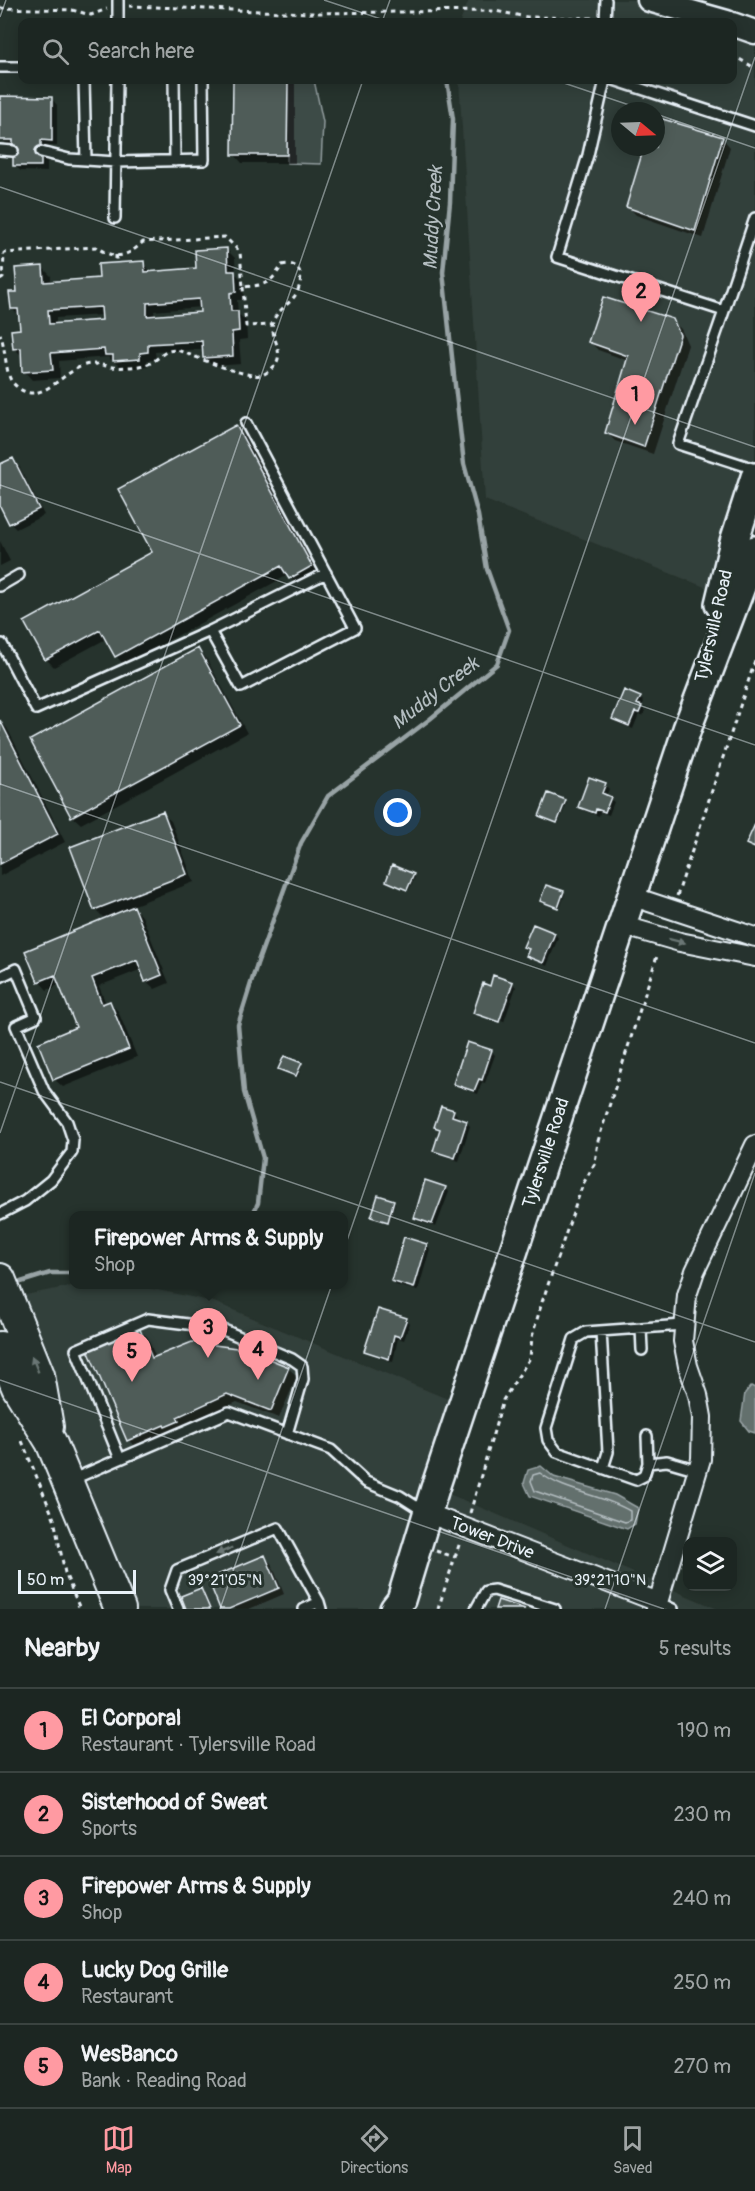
<!DOCTYPE html>
<meta charset="utf-8">
<style>
:root{--surface:#1c2622;--page:#29322f;--text:#f1f3f6;--muted:#a0a5a5;--line:#3a4340;--accent:#ff9aa2}
body{margin:0;font-family:Pangolin,sans-serif;background:var(--page);color:var(--text)}
.controls{position:absolute;right:18px;bottom:18px;display:grid;overflow:hidden;border-radius:12px;box-shadow:0 3px 15px #0003}
.controls button{width:54px;height:54px;display:grid;place-items:center;padding:0;border:0;border-bottom:2px solid var(--line);background:var(--surface);color:var(--text);font:30px sans-serif}
.compass{position:absolute;left:611px;top:102px;width:54px;height:54px;border-radius:50%;background:var(--surface);box-shadow:0 3px 15px #0003;rotate:109deg}
.scale{position:absolute;left:18px;bottom:15px;width:118px;box-sizing:border-box;padding-left:6px;border:3px solid #e8f1f8;border-top:0;font-size:16px;line-height:21px;white-space:nowrap;color:#e8f1f8;-webkit-text-stroke:4px #26332d;paint-order:stroke}
.you{position:absolute;left:398px;top:813px;width:21px;height:21px;margin:-15px;border:4px solid #fff;border-radius:50%;background:#1a73e8;box-shadow:0 0 0 9px #1a73e833}
.badge{display:grid;place-items:center;width:39px;height:39px;border-radius:50%;background:var(--accent);color:#111;font-size:20px;font-weight:700}
.pin{position:absolute;translate:-50% -50px;filter:drop-shadow(0 2px 3px #0008)}
.pin::after{content:'';position:absolute;top:32px;width:21px;height:18px;background:inherit;clip-path:polygon(0 0,100% 0,50% 100%)}
.popup{position:absolute;left:69px;top:1211px;width:279px;height:78px;box-sizing:border-box;display:grid;place-content:center;border-radius:12px;background:var(--surface);filter:drop-shadow(0 2px 4px #0005);font-size:20px;white-space:nowrap;color:var(--muted)}
.popup b{font-size:22px;color:var(--text)}
.popup::after{content:'';position:absolute;left:50%;top:100%;margin-left:-12px;border:12px solid transparent;border-top-color:var(--surface)}
.list{margin:0;padding:0;list-style:none}
h2{display:flex;justify-content:space-between;align-items:center;height:78px;margin:0;padding:0 24px;font-size:26px}
h2 small{font-size:20px;font-weight:400;color:var(--muted)}
.list li{display:grid;grid-template-columns:39px 1fr auto;gap:18px;align-items:center;box-sizing:border-box;height:84px;padding:0 24px;border-top:2px solid var(--line)}
.list b{display:block;font-size:22px;white-space:nowrap}
.list p{margin:0;font-size:20px;white-space:nowrap;color:var(--muted)}
.list em{font-size:20px;font-style:normal;color:var(--muted)}
.icon{flex:none;width:33px;height:33px;fill:none;stroke:currentColor;stroke-width:2;stroke-linecap:round;stroke-linejoin:round}
.map{position:relative;flex:none;width:755px;height:1609px;overflow:hidden}
.search{position:absolute;background:var(--surface);box-shadow:0 3px 15px #0003;left:18px;right:18px;top:18px;height:66px;display:flex;align-items:center;gap:15px;box-sizing:border-box;padding:0 21px;border-radius:12px;color:var(--muted);font-size:22px}
.sheet{height:498px;background:var(--surface)}
nav{display:flex;justify-content:space-around;align-items:center;box-sizing:border-box;height:84px;border-top:2px solid var(--line);background:var(--surface);font-size:16px;color:var(--muted)}
nav a{display:grid;justify-items:center;gap:3px}
nav .on{color:var(--accent)}
.map>svg:first-child{display:block}
</style>
<div class="map">
<svg width="755" height="1609" viewBox="0 0 755 1609">
<rect width="100%" height="100%" fill="#26332d"/>
<filter id="ink" filterUnits="userSpaceOnUse"><feTurbulence type="fractalNoise" baseFrequency=".0167" numOctaves="2"/><feDisplacementMap in="SourceGraphic" scale="12" xChannelSelector="R" yChannelSelector="G"/><feConvolveMatrix kernelMatrix="1 2 1 2 8 2 1 2 1" color-interpolation-filters="sRGB"/></filter>
<g filter="url(#ink)">
<!-- built -->
<path fill="#333f3a" fill-rule="evenodd" d="M469 0H645L727 22H460Z
M733 24 755 32V522L730 597 485 500 459 80H732ZM620 111H656V147H620Z
M76 1285H135L214 1302 462 1405 435 1488 718 1609H120L0 1300Z"/>
<!-- green -->
<path fill="#3e4b47" stroke="#939ea0" stroke-width="1.5" d="M288 80H314L323 122 321 164 287 163Z"/>
<!-- water -->
<path fill="#636f6d" stroke="#98a3a5" stroke-width="1.5" d="M751 1386 755 1388V1433L749 1431 741 1421 745 1393Z
M541 1466 554 1477 615 1495 638 1508 635 1524 627 1529 530 1496 524 1483 528 1470Z"/>
<!-- shadow -->
<path fill="#0007" fill-rule="evenodd" d="M235 80H295V163H242L234 154Z
M51 98 57 105V146H47V172L21 171 14 165V145H8L1 139Z
M656 118 722 138 730 147 703 238 636 215 628 206 646 147H656Z
M226 249 235 258 236 274 243 281 244 300H237L238 314 246 321 247 339 239 340 241 364 213 366 205 358 204 349 155 352 156 360H147L148 367 123 369 108 357 59 361 60 378 32 380 24 371 23 357 14 348 22 331 21 317 12 309 19 293 42 267 51 276V283L101 280 143 263 152 273 198 269ZM201 307 202 314 155 317 154 311ZM103 315V322L56 325V318Z
M672 321 681 329 688 345 653 454 615 441 606 432 629 361 598 350 590 342Z
M236 427 244 435 319 575 298 587 288 575 124 665 116 656 106 639 54 667 46 659 154 552Z
M13 460 19 466 44 515 16 529 10 523 0 503V466Z
M0 541 10 561 0 566Z
M198 650 206 658 247 733 81 824 72 816Z
M640 698 644 702 641 708 645 711 643 716 639 714 633 729 618 723 614 719Z
M0 721 7 728 65 842 0 876Z
M605 785 609 789 606 796 614 802 609 815 600 812 599 816 583 810 579 806Z
M565 802 567 803 558 824 542 817Z
M162 813 171 821 194 882 132 906 142 916 169 983 155 989 146 981 142 969 99 986 106 1004 110 1003 118 1011 137 1057 63 1087 54 1079 78 1028 61 984 47 990 39 981 106 920 95 909Z
M413 875 415 877 409 890 389 882Z
M563 892 565 894 560 908 542 901Z
M533 925 555 934 558 938 547 966 532 959 528 956 530 951 525 946Z
M512 983 516 987 504 1022 477 1013V1015L475 1012 491 988Z
M491 1051 495 1055 485 1083 482 1082 478 1094 459 1087 455 1084Z
M301 1065 302 1066 298 1077 282 1070Z
M453 1111 457 1115 456 1119 466 1122 470 1126 459 1161 439 1154 435 1150 440 1130 436 1126Z
M426 1182 446 1188 449 1192 436 1227 420 1222 416 1218Z
M394 1201 395 1203 389 1222 375 1218Z
M427 1245 430 1249 418 1291 396 1285 392 1281Z
M406 1319 410 1323 404 1340 398 1338 393 1362 370 1354 366 1351Z
M138 1329 147 1337 156 1358 288 1368 297 1376 279 1418 237 1402 185 1425 186 1430 137 1448 128 1440Z
M264 1557 271 1563 284 1594 249 1609H222Z
M201 1590 205 1594 211 1609H188Z"/>
<g fill="none" stroke-linecap="round" stroke-linejoin="round">
<!-- shore -->
<path stroke="#b3bdc0" stroke-width="1.5" d="M540 1473C566 1493 602 1494 630 1511V1520L625 1522 535 1491 531 1481 533 1475Z"/>
<!-- stream -->
<path stroke="#98a3a5" stroke-width="4.5" d="M252 1216 258 1203 263 1158 244 1092 238 1025 257 964 301 843 328 796 430 719 497 664 509 630 487 569 478 515 464 464 455 385 443 272 450 202 453 119 447 80
M21 1282 50 1273H73"/>
</g>
<!-- building -->
<path fill="#505c59" stroke="#e8f1f8" stroke-width="1.5" fill-rule="evenodd" d="M233 80H288L287 155H232Z
M0 96 52 97V141L41 140V166H13V140H0Z
M656 117 723 137 695 231 626 207 644 147H656Z
M227 248 228 271H235L236 292 230 293 231 311H238L239 331 232 332 233 356 203 358 202 341 148 344V352L140 353V359L113 361V355H105L104 349 51 353 53 370 22 372 21 348 13 349 11 330 20 329 18 309H11L9 292H17L15 268 43 266 44 282 99 278 98 264 144 261 145 272 196 268 195 250ZM199 299 200 312 147 316V303ZM101 307 102 320 49 324 48 310Z
M603 297 673 319 680 335 644 447 605 433 628 356 588 342Z
M236 425 312 566 289 579 281 566 115 657 100 630 45 660 24 622 152 552 118 489Z
M13 458 39 509 9 524 0 506V464Z
M198 648 240 725 71 817 30 740Z
M624 690 641 697 637 704 642 706 639 713 635 712 629 726 612 719Z
M0 720 58 834 0 864Z
M589 777 606 783 602 793 611 797 605 812 596 809 595 813 578 807Z
M548 793 566 800 557 823 539 816Z
M163 811 187 874 94 910 70 847Z
M755 824V848L746 844Z
M392 865 414 874 407 890 386 881Z
M546 885 564 891 558 908 540 901Z
M134 906 162 975 145 982 137 960 92 978 102 1004 110 1001 129 1049 53 1080 38 1043 76 1027 55 975 38 982 25 951Z
M533 924 555 933 543 963 526 956 529 949 523 947Z
M493 975 513 982 499 1022 473 1013 483 983 490 986Z
M467 1042 492 1050 482 1080 479 1079 474 1091 453 1084Z
M284 1056 302 1063 296 1076 278 1069Z
M441 1106 454 1110 452 1116 467 1121 455 1158 433 1151 440 1129 434 1127Z
M425 1180 446 1187 432 1224 414 1218Z
M378 1195 394 1200 388 1222 371 1217Z
M404 1237 427 1244 414 1288 391 1281Z
M378 1309 407 1318 400 1337 394 1335 389 1359 364 1351Z
M139 1327 152 1358 192 1342 244 1349 289 1367 271 1411 227 1394 177 1417 179 1421 165 1427 164 1425 127 1441 88 1350Z
M265 1555 279 1588 229 1609H220L208 1579Z
M201 1588 210 1609H186L181 1596Z
M498 1600 525 1609H495Z"/>
<g fill="none" stroke-linecap="round" stroke-linejoin="round">
<defs>
<path id="service" d="M118 22V0
M605 22 606 0
M0 67H22
M84 80 86 160 116 162 204 160 203 80
M174 80 175 161
M605 80 588 155 557 257 724 311 755 218
M614 80 755 126
M0 150 13 151
M41 152 69 159 86 160
M115 218 117 80
M724 311 678 444 755 469
M0 586 19 575
M210 631 241 687 355 628 246 423
M0 645 2 644 36 709 210 631 326 573
M0 977 16 969 36 1017 16 1026 44 1091 67 1122 73 1140 72 1152 51 1180 25 1201 0 1214
M641 1328 642 1350
M601 1331 608 1452 603 1468
M647 1436 648 1463 644 1476 636 1480 557 1452 548 1440 546 1428 574 1339 586 1332 683 1325
M120 1459 76 1350 148 1319 219 1328 292 1359 302 1366 303 1379 287 1434
M648 1463 667 1461 698 1470
M71 1480 229 1412 331 1450 366 1482 400 1496 425 1512
M658 1602 673 1609
M178 1609 170 1590 177 1570 278 1528 319 1602
M304 1609 319 1602 321 1609
M476 1609 486 1591 494 1590 555 1609"/>
<path id="minor" d="M631 896 755 937
M621 925 680 942 755 957
M427 1513 658 1602
M656 1609 701 1459 702 1417 698 1395 688 1366 683 1341 687 1295 695 1271 755 1145"/>
<path id="tertiary" d="M649 0 727 22
M732 24 755 32"/>
<path id="secondary" d="M719 604 734 542 755 477
M394 1609 401 1600 435 1488 687 729 755 550"/>
<path id="primary" d="M0 1279 39 1375 48 1427
M0 1347 17 1387 51 1442 120 1609"/>
</defs>
<!-- service casing -->
<use href="#service" stroke="#e8f1f8" stroke-width="14"/>
<!-- minor casing -->
<use href="#minor" stroke="#e8f1f8" stroke-width="22"/>
<!-- tertiary casing -->
<use href="#tertiary" stroke="#e8f1f8" stroke-width="27"/>
<!-- secondary casing -->
<use href="#secondary" stroke="#e8f1f8" stroke-width="32"/>
<!-- primary casing -->
<use href="#primary" stroke="#e8f1f8" stroke-width="34"/>
<!-- path -->
<path stroke="#e8f1f8" stroke-width="3" stroke-dasharray="4.5 4.5" stroke-linecap="butt" d="M129 6 311 13 495 11 527 17 595 18
M0 8 72 10 91 15 107 9
M617 21 630 22
M732 55 755 68
M116 255V263
M0 280 3 278 4 253 96 247C115 260 126 258 143 242L225 237 240 252 243 287C265 285 270 285 282 265 303 260 304 280 296 294 291 303 279 309 274 319 268 332 281 345 278 359 276 366 268 373 262 375 246 379 195 356 177 350 160 350 160 361 145 365 136 367 121 368 112 367 103 366 95 362 85 365 60 372 39 411 13 383 5 375 6 347 0 334
M243 287 246 326 273 325
M677 896 755 661
M22 1441 54 1519 65 1573 80 1609
M470 1513 503 1400 530 1358 532 1337 542 1302 583 1184 595 1163 598 1141 658 953
M436 1551 455 1557
M438 1609 460 1542"/>
<!-- service -->
<use href="#service" stroke="#26332d" stroke-width="9"/>
<!-- minor -->
<use href="#minor" stroke="#26332d" stroke-width="18"/>
<!-- tertiary -->
<use href="#tertiary" stroke="#26332d" stroke-width="22"/>
<!-- secondary -->
<use href="#secondary" stroke="#26332d" stroke-width="27"/>
<!-- primary -->
<use href="#primary" stroke="#26332d" stroke-width="30"/>
</g>
<!-- one-way arrows -->
<defs><path id="oneway-solid" d="M-6-.8H1V-3.2L6.5 0L1 3.2V.8H-6Z" transform="scale(1.5)"/></defs>
<g fill="#6a7674">
<use href="#oneway-solid" transform="translate(677 941) rotate(14)"/>
<use href="#oneway-solid" transform="translate(35 1364) rotate(-112)"/>
<use href="#oneway-solid" transform="translate(224 1551) rotate(157)"/>
</g>
</g>
<!-- ticks -->
<path fill="none" stroke="#e8f1f8" stroke-width="1.5" stroke-opacity="0.45" d="M324 0 390 22M0 17 6 0M382 22 390 0M555 80 647 111M656 114 755 148M0 187 755 447M0 485 755 745M0 784 755 1043M0 1082 755 1342M0 1133 363 80M0 1380 664 1609M220 1609 755 57M605 1609 755 1173"/>
<g text-anchor="middle" dominant-baseline="central" stroke-width="6" stroke-linejoin="round" paint-order="stroke">
<!-- street labels -->
<g font-size="18" fill="#e8f1f8" stroke="#26332d">
<text transform="translate(714 626) rotate(-77)">Tylersville Road</text>
<text transform="translate(546 1153) rotate(-72)">Tylersville Road</text>
<text transform="translate(492 1538) rotate(21)">Tower Drive</text>
</g>
<!-- water labels -->
<g font-size="20" font-style="italic" fill="#b3bdc0" stroke="#26332d">
<text transform="translate(433 218) rotate(-87)">Muddy Creek</text>
<text transform="translate(435 693) rotate(-38)">Muddy Creek</text>
</g>
</g>
<g font-size="15" text-anchor="middle" fill="#e8f1f8" stroke="#26332d" stroke-width="6" stroke-linejoin="round" paint-order="stroke">
<text x="225" y="1585">39°21'05"N</text>
<text x="610" y="1585">39°21'10"N</text>
</g>
</svg>
<div class="controls">
<button><svg class="icon" aria-label="layers" viewBox="0 0 24 24"><path d="M12 4l9 5-9 5-9-5zM3 14l9 5 9-5"/></svg></button>
</div>
<svg class="compass" viewBox="-18 -18 36 36"><path d="M0-13l5 13h-10z" fill="#e53935"/><path d="M0 13l5-13h-10z" fill="#a0a5a5"/></svg>
<div class="scale">50 m</div>
<div class="you"></div>
<div class="pin badge" style="left:635px;top:425px">1</div>
<div class="pin badge" style="left:641px;top:322px">2</div>
<div class="pin badge" style="left:208px;top:1358px">3</div>
<div class="popup"><b>Firepower Arms &amp; Supply</b>Shop</div>
<div class="pin badge" style="left:258px;top:1380px">4</div>
<div class="pin badge" style="left:132px;top:1382px">5</div>
<div class="search"><svg class="icon" aria-label="search" viewBox="0 0 24 24"><circle cx="10" cy="10" r="6"/><path d="M15 15l6 6"/></svg>Search here</div>
</div>
<section class="sheet">
<h2>Nearby<small>5 results</small></h2>
<ul class="list">
<li><span class="badge">1</span><div><b>El Corporal</b><p>Restaurant · Tylersville Road</p></div><em>190 m</em></li>
<li><span class="badge">2</span><div><b>Sisterhood of Sweat</b><p>Sports</p></div><em>230 m</em></li>
<li><span class="badge">3</span><div><b>Firepower Arms &amp; Supply</b><p>Shop</p></div><em>240 m</em></li>
<li><span class="badge">4</span><div><b>Lucky Dog Grille</b><p>Restaurant</p></div><em>250 m</em></li>
<li><span class="badge">5</span><div><b>WesBanco</b><p>Bank · Reading Road</p></div><em>270 m</em></li>
</ul>
</section>
<nav>
<a class="on"><svg class="icon" aria-label="map" viewBox="0 0 24 24"><path d="M3 6l6-2 6 2 6-2v14l-6 2-6-2-6 2zM9 4v14M15 6v14"/></svg>Map</a>
<a><svg class="icon" aria-label="directions" viewBox="0 0 24 24"><path d="M12 3l9 9-9 9-9-9zM9 14v-3h6M13 9l2 2-2 2"/></svg>Directions</a>
<a><svg class="icon" aria-label="saved" viewBox="0 0 24 24"><path d="M7 4h10v16l-5-4-5 4z"/></svg>Saved</a>
</nav>
